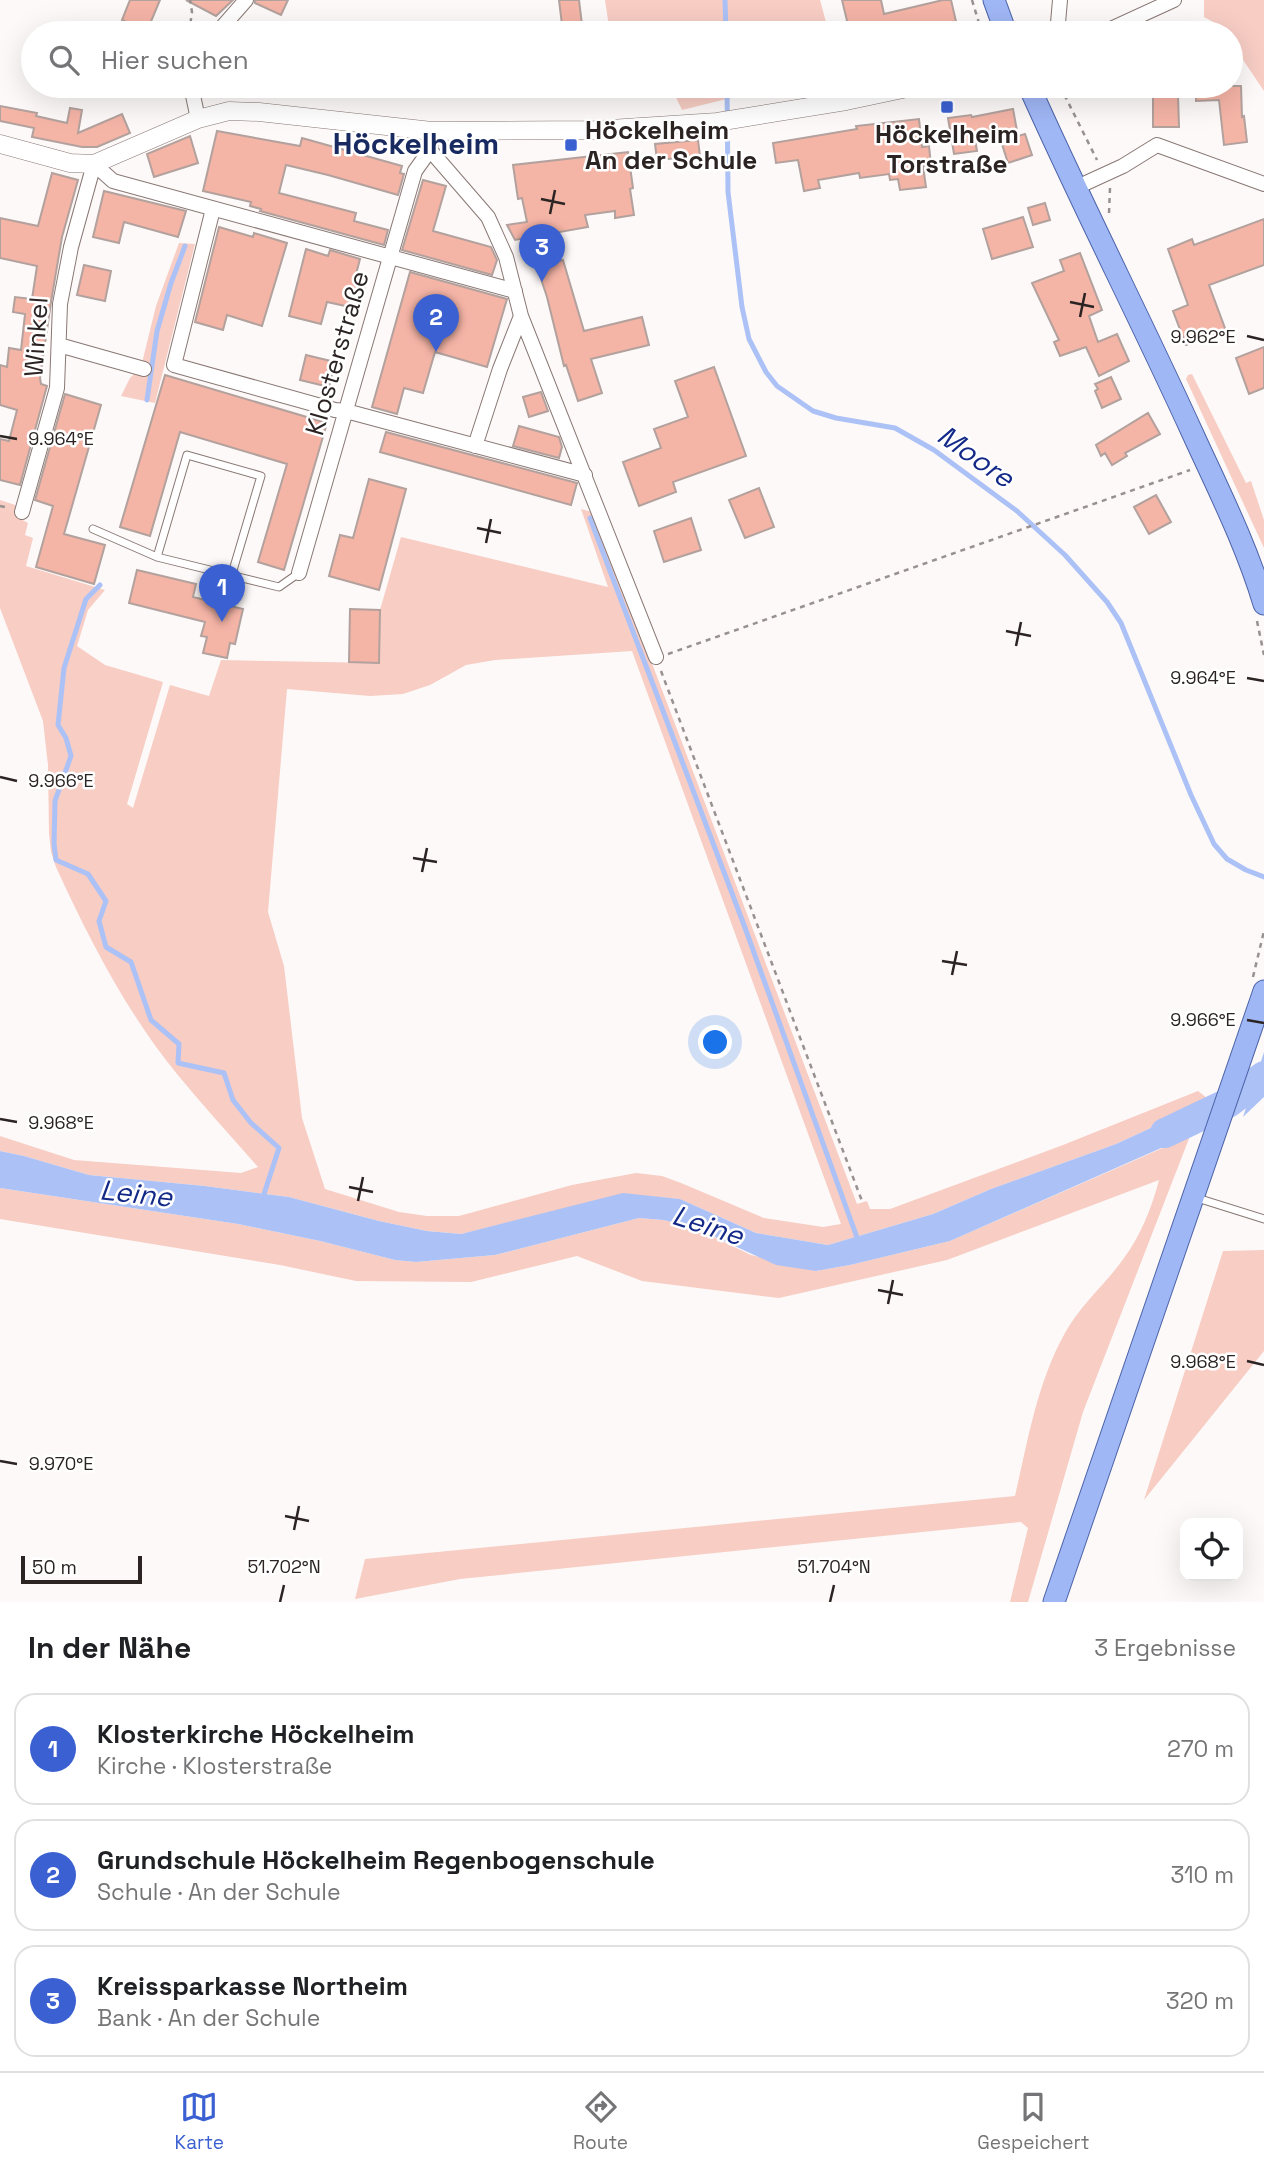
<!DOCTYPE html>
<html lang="de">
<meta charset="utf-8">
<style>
:root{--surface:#fff;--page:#f2f2f2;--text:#202124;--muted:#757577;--line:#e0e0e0;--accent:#3b60d1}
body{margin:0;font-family:"Space Grotesk",sans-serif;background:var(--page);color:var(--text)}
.controls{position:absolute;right:21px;bottom:21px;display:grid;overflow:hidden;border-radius:14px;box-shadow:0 7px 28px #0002}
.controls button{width:63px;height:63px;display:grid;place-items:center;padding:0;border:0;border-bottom:2px solid var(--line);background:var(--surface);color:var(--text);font:35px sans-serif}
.scale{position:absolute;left:21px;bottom:18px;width:121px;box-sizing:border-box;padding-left:7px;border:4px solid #2b2423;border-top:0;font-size:19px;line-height:24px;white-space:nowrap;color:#2b2423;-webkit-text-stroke:5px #fff;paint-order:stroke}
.you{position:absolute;left:716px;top:1043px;width:24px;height:24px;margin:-18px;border:5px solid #fff;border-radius:50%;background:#1a73e8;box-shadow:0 0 0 10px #1a73e833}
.badge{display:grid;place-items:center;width:46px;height:46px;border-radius:50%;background:var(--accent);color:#fff;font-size:23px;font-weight:700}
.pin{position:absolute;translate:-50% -58px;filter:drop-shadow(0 2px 4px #0008)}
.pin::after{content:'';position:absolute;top:37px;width:24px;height:21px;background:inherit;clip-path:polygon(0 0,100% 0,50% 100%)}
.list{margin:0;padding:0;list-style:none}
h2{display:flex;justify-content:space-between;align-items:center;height:91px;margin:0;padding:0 28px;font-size:30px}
h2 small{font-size:23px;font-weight:400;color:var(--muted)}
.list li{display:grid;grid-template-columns:46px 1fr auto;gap:21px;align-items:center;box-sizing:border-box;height:112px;margin:0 14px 14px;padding:0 14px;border:2px solid var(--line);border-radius:21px}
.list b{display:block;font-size:26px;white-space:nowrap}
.list p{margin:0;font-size:23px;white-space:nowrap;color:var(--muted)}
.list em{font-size:23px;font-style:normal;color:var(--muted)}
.icon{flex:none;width:38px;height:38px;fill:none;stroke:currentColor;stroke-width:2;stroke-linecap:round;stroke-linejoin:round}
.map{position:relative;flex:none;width:1264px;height:1602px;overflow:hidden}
.search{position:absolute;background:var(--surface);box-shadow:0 7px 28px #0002;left:21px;right:21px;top:21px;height:77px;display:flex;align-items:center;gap:18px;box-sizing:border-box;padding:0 24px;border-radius:38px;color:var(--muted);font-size:26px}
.sheet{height:469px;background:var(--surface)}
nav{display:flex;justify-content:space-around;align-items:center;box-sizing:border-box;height:98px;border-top:2px solid var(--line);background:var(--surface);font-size:19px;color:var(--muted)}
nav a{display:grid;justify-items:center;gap:4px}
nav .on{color:var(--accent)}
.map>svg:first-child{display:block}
</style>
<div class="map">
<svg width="1264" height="1602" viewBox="0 0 1264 1602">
<rect width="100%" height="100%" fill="#fdf9f8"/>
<!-- green -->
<path fill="#f7cdc4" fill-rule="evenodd" d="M605 0H820L829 33H610Z
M1204 0H1264V91L1231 42V33H1225L1219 25 1204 17Z
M619 86H779L682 110 671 87 620 90Z
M179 243 195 244 155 403 121 396 130 378 141 367 156 306Z
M1192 374 1246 483 1251 481 1264 520V548L1186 379 1188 375Z
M0 500 18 506 15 516 28 523 25 535 33 538 26 566 105 590 88 610 77 646 105 665 163 682 127 804 133 808 170 685 209 696 221 660 379 663 380 610 401 537 608 587 581 509 595 513 857 1204 867 1201 870 1209H890L1063 1145 1198 1091 1207 1098 1168 1120 1116 1144 991 1189 933 1214 828 1245 756 1233 680 1199 624 1194 461 1234 427 1231 379 1221 289 1197 205 1186 89 1175 24 1156 0 1151V1136L74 1160 241 1173 258 1167C231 1136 203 1106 177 1074 127 1013 89 939 56 867L51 852 49 833 48 765 43 721 0 608ZM632 651 841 1224 823 1227 764 1218 681 1183 662 1176 636 1173 572 1185 459 1216H427L399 1212 325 1189 302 1118 284 966 268 912 287 689 370 696 403 694 430 685 466 665 495 660Z
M1190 1136 1083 1412 1028 1602H1010L1028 1528 1021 1522 460 1579 355 1599 365 1559 1015 1496C1028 1440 1037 1383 1065 1333 1080 1305 1106 1284 1124 1258 1141 1235 1152 1207 1159 1180L947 1260 779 1298 642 1281 577 1256 471 1282 356 1281 280 1265 0 1219V1188L238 1224 320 1241 395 1260 416 1262 495 1255 639 1218 663 1220 691 1226 751 1255 816 1271 850 1265 950 1241Z
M1264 1250V1351L1144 1500 1223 1251Z"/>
<!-- water -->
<path fill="#acc2f6" d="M1264 1052V1097L1243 1117Z
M1207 1098 1197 1130 1168 1145 950 1241 850 1265 816 1271 776 1265 691 1226 663 1220 639 1218 495 1255 416 1262 395 1260 320 1241 238 1224 0 1188V1151L24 1156 89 1175 205 1186 289 1197 379 1221 427 1231 461 1234 623 1193 680 1199 756 1233 828 1245 933 1214 991 1189 1116 1144 1168 1120Z"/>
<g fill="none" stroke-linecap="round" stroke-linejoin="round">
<!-- stream -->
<path stroke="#acc2f6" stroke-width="5" d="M725 0 726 33
M727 86 728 192 742 307 749 339 766 372 777 386 813 411 836 418 895 428 934 450 1017 511 1065 555 1107 602 1121 623 1191 795 1214 844 1227 859 1246 870 1264 877
M147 400 157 331 171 283 185 246
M590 518 744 925 859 1243
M100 585 86 599 64 668 58 725 66 738 71 756 55 801 54 844 56 860 88 874 106 901 99 921 106 947 131 962 151 1020 179 1044 178 1063 224 1073 233 1100 251 1123 279 1148 263 1197"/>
<!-- river -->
<path stroke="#acc2f6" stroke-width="30" d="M1165 1133 1228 1103 1264 1076"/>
</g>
<!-- building -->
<path fill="#f4b4a6" stroke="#b2a19d" stroke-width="2" d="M130 0H160L147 31 122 20Z
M186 0H233L216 16Z
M255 0H288L281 15 255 3Z
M559 0H579L583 33H563Z
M842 0H881L884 14 943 0H951L958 30 944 33H850Z
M1196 86H1241L1242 117 1244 116 1247 142 1224 145 1219 100 1196 101Z
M1178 95 1179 127H1153V96Z
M0 106 37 113 36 116 67 123 70 108 82 110 78 133 122 114 130 133 97 147H82L32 137 34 128 0 121Z
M1013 109 1018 136 1025 134 1032 155 1008 163 999 135 975 139 977 151 954 154 948 118 971 115 972 117Z
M919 119 922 147 929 146 931 165 923 166 926 187 900 190 898 179 890 180 889 174 860 178 859 173 818 180 820 188 804 191 798 160 776 163 773 143 857 129 856 126Z
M217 131 300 146 302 138 402 166 400 173 404 174 398 195 328 175 286 165 279 193 356 213 354 221 388 230 384 245 260 211 261 209 250 206 251 202 203 191Z
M190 136 198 163 154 177 147 154Z
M698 140 700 156 657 160 655 144Z
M628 152 633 188 630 189 634 215 615 218V211L585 215 588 227 515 240 507 225 527 222 522 198 518 199 513 165Z
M52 173 78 180 62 237 51 302 40 378 41 384 47 386 20 485 0 480V439L9 441 17 410 0 405V365L7 367 9 348 21 350 25 314 13 312 15 297 32 299 37 266 0 258V218L38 226Z
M423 180 446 186 433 231 491 247 497 260 492 275 402 250Z
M104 191 186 211 178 237 124 222 119 243 93 237Z
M1045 203 1050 220 1033 225 1028 208Z
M1023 217 1033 247 992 259 983 229Z
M1264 219V265L1209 285 1226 331 1186 345 1173 311 1188 305 1168 249 1192 239 1194 245Z
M219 227 253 237 254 233 287 243 262 326 227 315 223 330 195 322Z
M306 249 328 256 330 250 360 259 354 282 365 285 359 309 327 302 321 324 289 316Z
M1080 253 1102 310 1089 316 1098 342 1117 334 1129 361 1099 376 1086 347 1060 356 1054 342 1059 340 1032 283 1064 271 1060 260Z
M563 260 584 331 642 317 649 345 591 359 602 393 578 401 566 365 564 366 547 297 537 267Z
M84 265 111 271 105 301 77 295Z
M410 272 507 299 487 367 435 352 423 393 404 388 397 414 372 407Z
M1264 347V388L1249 394 1236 358Z
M306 355 335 362 329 387 300 380Z
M714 367 746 456 673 482 676 492 639 506 623 462 661 448 654 429 688 417 675 381Z
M165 375 327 423 284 570 258 562 287 464 180 432 150 536 120 527Z
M1111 377 1121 399 1102 408 1095 391 1098 389 1095 384Z
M541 392 548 411 529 417 523 397Z
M65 394 101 405 64 534 105 545 94 584 36 567 53 506 35 500Z
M1148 413 1160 434 1125 453 1127 456 1112 465 1105 453 1101 456 1096 445Z
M519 426 559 437 562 447 559 458 513 446Z
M386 432 577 483 571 505 380 452Z
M369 479 406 489 379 590 329 576 340 535 353 538Z
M759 488 774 527 745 538 729 500Z
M1156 495 1171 522 1149 534 1134 507Z
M691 518 701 550 664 562 654 531Z
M137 570 196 584 193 597 243 609 235 644 230 643 227 658 203 653 207 637 201 636 205 622 129 603Z
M350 609 380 610 379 663 349 662Z"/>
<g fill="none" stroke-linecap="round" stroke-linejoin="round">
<defs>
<path id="service" d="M93 529 157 557 279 587 299 573
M157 557 187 455 261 476 231 577
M1194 1197 1264 1219"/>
<path id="minor" d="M1060 0 1058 23 1060 33
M217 33 246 0
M1102 33 1174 0
M191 86 198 119
M432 131 430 150 488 217 506 257 521 316 656 657
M1075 188 1123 166 1157 145 1264 184
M213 209 174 365 335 410 346 411 585 475
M59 345 144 369
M475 446 500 369 521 316
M22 512 57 388 60 304 71 247 94 164 113 181 515 291
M299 573 415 171 430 150"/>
<path id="tertiary" d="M0 144 70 163 94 164 198 119 229 111 259 112 432 131 595 130 717 122 846 101 917 86"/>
<path id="primary" d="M994 0 1006 33
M1029 86C1081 203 1139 316 1192 432 1218 489 1246 544 1264 604
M1054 1602 1264 991"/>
</defs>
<!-- service casing -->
<use href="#service" stroke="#887874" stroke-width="9"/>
<!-- minor casing -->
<use href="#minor" stroke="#887874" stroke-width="16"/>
<!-- tertiary casing -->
<use href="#tertiary" stroke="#887874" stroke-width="19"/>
<!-- primary casing -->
<use href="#primary" stroke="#4d64a8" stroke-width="23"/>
<!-- path -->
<path stroke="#979190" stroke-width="2.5" stroke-dasharray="5 5" stroke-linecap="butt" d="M972 0 982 33
M189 33 192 12 190 0
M1003 86 1012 95
M1060 86 1097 160
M1109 213 1110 188
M0 506 9 508
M1257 621 1264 655
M668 654 1190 470
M661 671 862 1201
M1253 977 1264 931"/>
<!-- service -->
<use href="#service" stroke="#fff" stroke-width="7"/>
<!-- minor -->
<use href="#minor" stroke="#fff" stroke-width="14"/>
<!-- tertiary -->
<use href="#tertiary" stroke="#fff" stroke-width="18"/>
<!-- primary -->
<use href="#primary" stroke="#a0b7f6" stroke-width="21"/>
</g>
<!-- ticks -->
<path fill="none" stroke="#2b2423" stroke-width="2.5" d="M541 199 565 204M550 214 555 190M1070 302 1094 307M1080 317 1085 293M1247 336 1264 340M0 436 17 439M477 528 501 533M486 543 491 519M1006 631 1031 636M1016 646 1021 622M1247 678 1264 681M0 777 17 781M413 858 437 862M422 872 427 848M942 961 967 965M952 975 957 951M1247 1020 1264 1023M0 1119 17 1122M349 1187 373 1192M358 1201 363 1177M878 1290 903 1295M888 1304 893 1280M1247 1361 1264 1365M0 1461 17 1464M285 1516 309 1521M294 1530 299 1506M280 1602 284 1585M830 1602 834 1585"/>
<!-- markers -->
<g fill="#3b60d1" stroke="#fff" stroke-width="2.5">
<rect x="940" y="100" width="14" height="14" rx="3.5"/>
<rect x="564" y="138" width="14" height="14" rx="3.5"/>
</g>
<g text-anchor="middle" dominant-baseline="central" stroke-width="5" stroke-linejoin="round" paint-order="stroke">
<!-- poi labels -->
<g font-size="26" font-weight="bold" fill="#2b2423" stroke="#fff" text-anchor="start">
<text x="585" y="130">Höckelheim<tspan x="585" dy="30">An der Schule</tspan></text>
<text x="947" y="134" text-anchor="middle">Höckelheim<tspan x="947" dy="30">Torstraße</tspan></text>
</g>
<!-- street labels -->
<g font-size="26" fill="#2b2423" stroke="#fff">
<text transform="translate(36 337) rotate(-86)">Winkel</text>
<text transform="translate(337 353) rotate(-74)">Klosterstraße</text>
</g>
<!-- water labels -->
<g font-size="28" font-style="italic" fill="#132988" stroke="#fff">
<text transform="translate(976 456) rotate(35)">Moore</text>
<text transform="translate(136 1193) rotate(6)">Leine</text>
<text transform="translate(708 1225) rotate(18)">Leine</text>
</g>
<!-- quarter labels -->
<g font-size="30" font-weight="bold" fill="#182a60" stroke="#fff">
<text x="416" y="143">Höckelheim</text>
</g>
</g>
<g font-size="18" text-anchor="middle" fill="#2b2423" stroke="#fff" stroke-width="5" stroke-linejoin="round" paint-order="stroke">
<text x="1203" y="343">9.962°E</text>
<text x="61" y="445">9.964°E</text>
<text x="1203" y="684">9.964°E</text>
<text x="61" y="787">9.966°E</text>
<text x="1203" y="1026">9.966°E</text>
<text x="61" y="1129">9.968°E</text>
<text x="1203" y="1368">9.968°E</text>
<text x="61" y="1470">9.970°E</text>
<text x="284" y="1573">51.702°N</text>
<text x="834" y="1573">51.704°N</text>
</g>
</svg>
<div class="controls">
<button><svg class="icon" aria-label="locate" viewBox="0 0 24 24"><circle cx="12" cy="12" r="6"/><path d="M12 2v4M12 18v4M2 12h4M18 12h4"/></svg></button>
</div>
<div class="scale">50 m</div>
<div class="you"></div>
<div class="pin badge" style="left:222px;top:622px">1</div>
<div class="pin badge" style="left:436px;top:352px">2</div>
<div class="pin badge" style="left:542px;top:282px">3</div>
<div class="search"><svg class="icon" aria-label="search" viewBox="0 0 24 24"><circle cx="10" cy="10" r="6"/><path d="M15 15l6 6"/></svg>Hier suchen</div>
</div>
<section class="sheet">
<h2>In der Nähe<small>3 Ergebnisse</small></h2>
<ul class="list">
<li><span class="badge">1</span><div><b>Klosterkirche Höckelheim</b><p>Kirche · Klosterstraße</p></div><em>270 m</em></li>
<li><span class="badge">2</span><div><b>Grundschule Höckelheim Regenbogenschule</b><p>Schule · An der Schule</p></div><em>310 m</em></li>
<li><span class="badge">3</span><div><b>Kreissparkasse Northeim</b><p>Bank · An der Schule</p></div><em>320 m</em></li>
</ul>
</section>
<nav>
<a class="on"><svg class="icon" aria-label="map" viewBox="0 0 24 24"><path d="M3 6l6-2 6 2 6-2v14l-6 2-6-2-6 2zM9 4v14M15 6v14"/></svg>Karte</a>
<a><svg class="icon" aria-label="directions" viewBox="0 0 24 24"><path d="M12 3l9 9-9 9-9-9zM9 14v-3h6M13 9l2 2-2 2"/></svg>Route</a>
<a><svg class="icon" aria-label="saved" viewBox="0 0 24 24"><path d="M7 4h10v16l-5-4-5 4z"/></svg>Gespeichert</a>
</nav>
